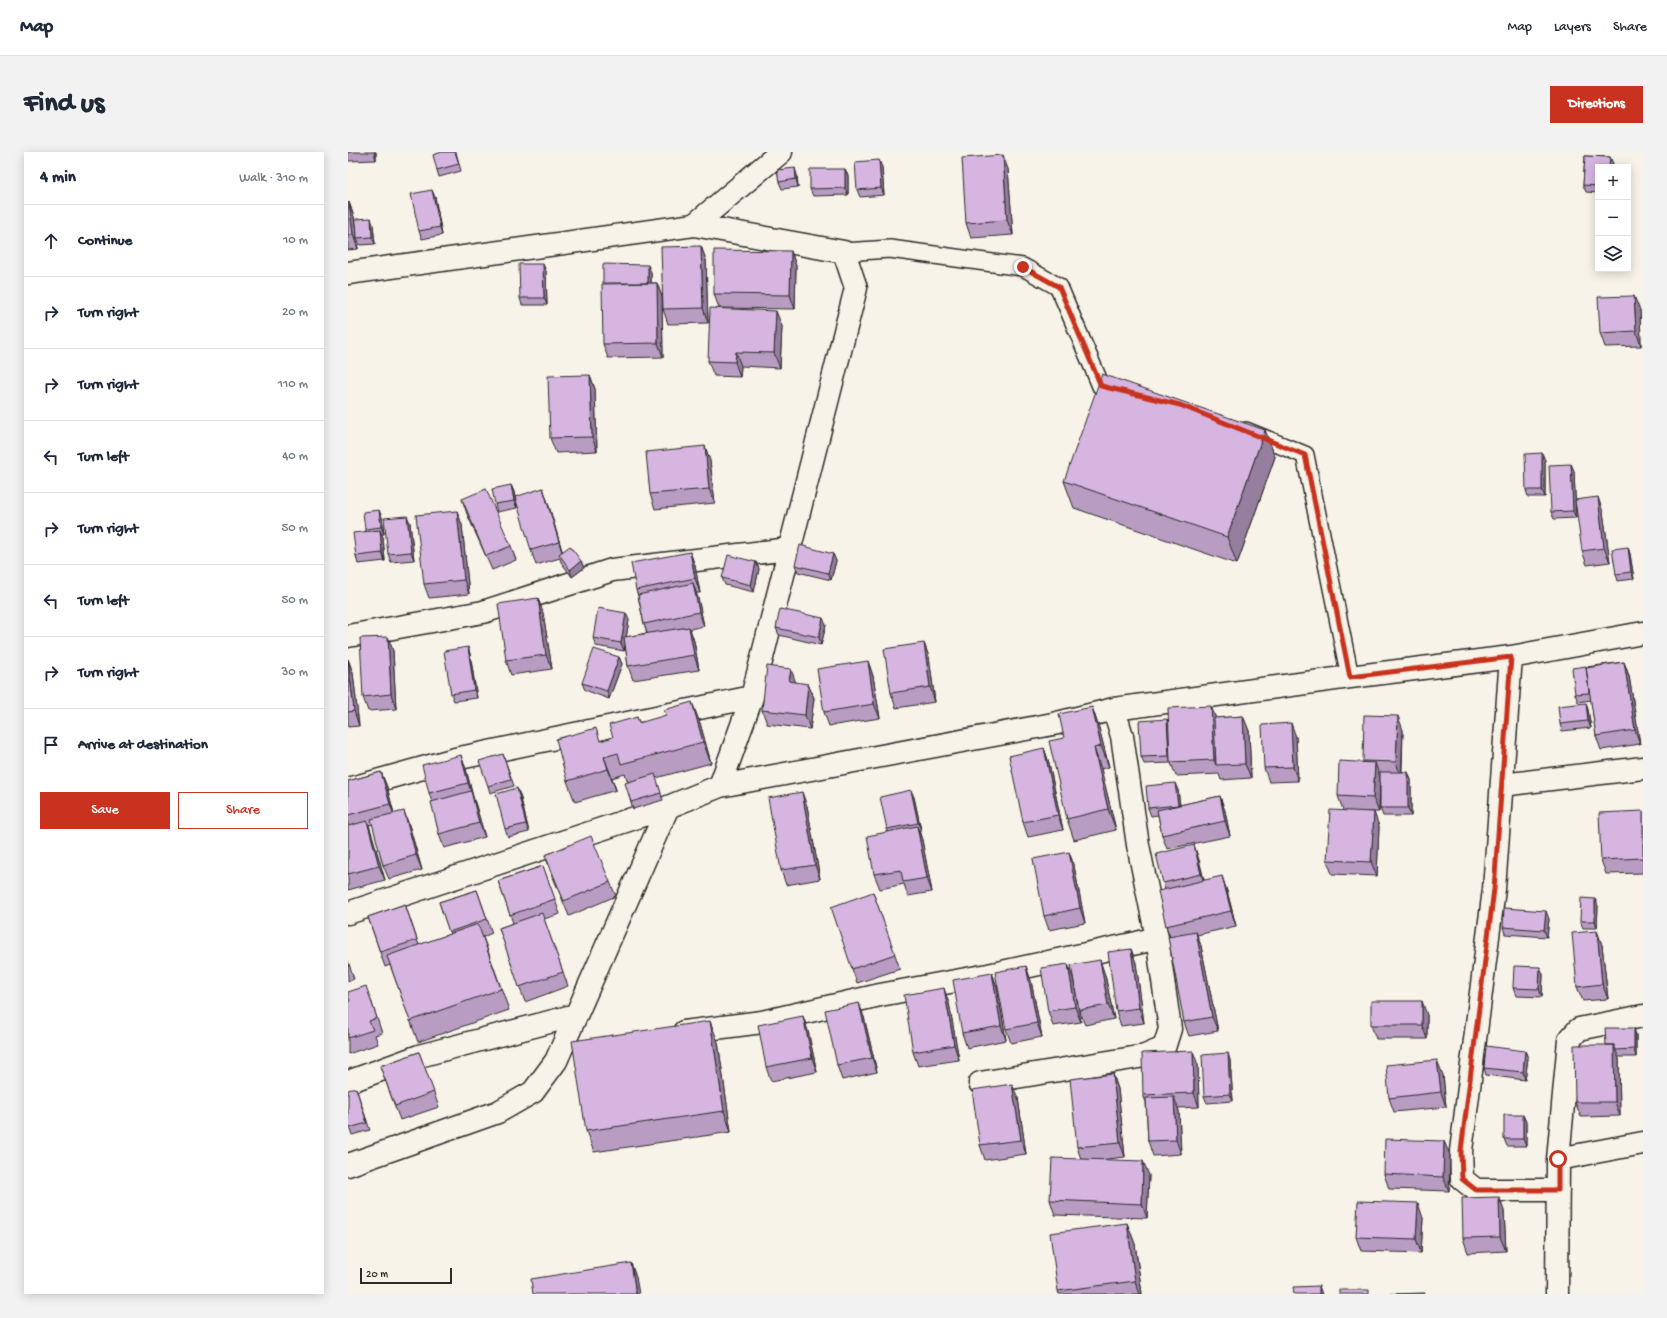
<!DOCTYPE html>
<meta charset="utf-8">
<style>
:root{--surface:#fff;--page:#f2f2f3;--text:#1f2937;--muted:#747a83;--line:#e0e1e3;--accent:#c8321e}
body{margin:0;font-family:"Gochi Hand",sans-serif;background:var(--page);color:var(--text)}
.controls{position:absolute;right:12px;top:12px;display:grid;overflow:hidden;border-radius:0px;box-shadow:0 2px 10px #0003}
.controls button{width:36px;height:36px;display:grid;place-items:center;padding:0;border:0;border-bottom:1px solid var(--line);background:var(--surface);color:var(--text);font:20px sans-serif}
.scale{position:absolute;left:12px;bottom:10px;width:92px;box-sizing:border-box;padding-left:4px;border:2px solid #2b2b2b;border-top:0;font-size:11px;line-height:14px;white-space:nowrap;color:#2b2b2b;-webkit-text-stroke:3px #f7f3e8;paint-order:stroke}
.stop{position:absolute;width:12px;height:12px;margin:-9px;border:3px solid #c8321e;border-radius:50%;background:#fff}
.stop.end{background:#c8321e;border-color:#fff;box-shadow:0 1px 4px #0008}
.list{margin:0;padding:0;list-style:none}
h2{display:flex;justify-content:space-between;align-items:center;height:52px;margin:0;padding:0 16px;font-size:17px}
h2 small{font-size:13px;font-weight:400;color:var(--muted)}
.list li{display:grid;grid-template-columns:26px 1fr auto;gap:12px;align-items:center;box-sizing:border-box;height:72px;padding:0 16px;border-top:1px solid var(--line)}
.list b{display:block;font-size:15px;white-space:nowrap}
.list em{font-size:13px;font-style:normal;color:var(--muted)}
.actions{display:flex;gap:8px;padding:12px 16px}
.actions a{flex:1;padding:9px 0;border:1px solid var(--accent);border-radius:0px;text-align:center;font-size:14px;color:var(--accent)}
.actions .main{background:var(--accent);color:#fff}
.icon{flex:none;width:22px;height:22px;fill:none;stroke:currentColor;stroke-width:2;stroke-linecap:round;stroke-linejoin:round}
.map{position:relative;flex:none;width:1295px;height:1142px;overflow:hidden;border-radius:0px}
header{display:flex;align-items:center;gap:24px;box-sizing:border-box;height:56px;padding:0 20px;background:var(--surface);border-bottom:1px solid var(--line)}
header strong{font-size:19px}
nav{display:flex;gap:22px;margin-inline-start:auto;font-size:14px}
.intro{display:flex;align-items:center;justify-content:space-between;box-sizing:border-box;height:96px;padding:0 24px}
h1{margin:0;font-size:28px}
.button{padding:10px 18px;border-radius:0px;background:var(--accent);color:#fff;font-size:14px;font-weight:700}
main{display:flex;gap:24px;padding:0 24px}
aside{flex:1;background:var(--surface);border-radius:0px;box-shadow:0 2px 10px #0003}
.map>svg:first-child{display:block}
</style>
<header>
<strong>Map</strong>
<nav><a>Map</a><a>Layers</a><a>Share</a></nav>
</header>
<div class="intro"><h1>Find us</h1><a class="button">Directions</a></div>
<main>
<aside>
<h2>4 min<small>Walk · 310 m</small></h2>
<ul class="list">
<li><svg class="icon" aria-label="ahead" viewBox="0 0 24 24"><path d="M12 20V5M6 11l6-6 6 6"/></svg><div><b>Continue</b></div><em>10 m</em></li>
<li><svg class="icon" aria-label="right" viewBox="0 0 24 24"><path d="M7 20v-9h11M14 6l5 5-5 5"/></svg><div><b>Turn right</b></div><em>20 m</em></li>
<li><svg class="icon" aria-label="right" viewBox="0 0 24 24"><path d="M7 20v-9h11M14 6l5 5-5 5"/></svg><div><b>Turn right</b></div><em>110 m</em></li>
<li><svg class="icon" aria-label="left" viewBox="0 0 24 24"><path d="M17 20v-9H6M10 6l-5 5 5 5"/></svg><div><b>Turn left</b></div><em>40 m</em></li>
<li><svg class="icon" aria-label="right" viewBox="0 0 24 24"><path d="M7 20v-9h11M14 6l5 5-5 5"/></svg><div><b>Turn right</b></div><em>50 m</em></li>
<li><svg class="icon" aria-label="left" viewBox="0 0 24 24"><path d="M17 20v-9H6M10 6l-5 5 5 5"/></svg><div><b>Turn left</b></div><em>50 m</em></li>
<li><svg class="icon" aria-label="right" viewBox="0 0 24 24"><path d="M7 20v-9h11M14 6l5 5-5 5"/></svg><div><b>Turn right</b></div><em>30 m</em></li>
<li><svg class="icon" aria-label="arrive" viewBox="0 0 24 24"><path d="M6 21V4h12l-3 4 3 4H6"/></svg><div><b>Arrive at destination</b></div></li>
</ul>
<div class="actions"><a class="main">Save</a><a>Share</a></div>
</aside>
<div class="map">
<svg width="1295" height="1142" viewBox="0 0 1295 1142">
<rect width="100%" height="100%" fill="#f7f3e8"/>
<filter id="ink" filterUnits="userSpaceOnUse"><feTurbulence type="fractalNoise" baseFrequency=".025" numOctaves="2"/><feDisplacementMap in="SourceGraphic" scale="8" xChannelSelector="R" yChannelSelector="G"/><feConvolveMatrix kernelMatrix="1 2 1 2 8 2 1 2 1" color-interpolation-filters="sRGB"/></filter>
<g filter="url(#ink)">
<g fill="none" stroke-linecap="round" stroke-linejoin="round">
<defs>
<path id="lane" d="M496 100 542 97 675 115 711 135 753 234 771 238
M898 279 957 303 1002 525"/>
<path id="street" d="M346 73 433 0
M0 121 346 73 496 100 508 136 404 545 372 634
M0 484 135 460 264 418 441 397
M1163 505 1146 737 1113 999 1114 1027 1128 1038H1210
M1154 633 1295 616
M0 637 107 607 404 545
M0 761 320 655
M336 880 414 870 532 843 640 823 789 791 809 786
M0 930 71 904 228 863
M632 931 797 904 816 896 822 877 809 786 790 693 774 584 766 557
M1210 1007 1295 991
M0 1013 150 960 185 940 208 909 320 655 372 634 705 572 766 557 1002 525 1163 505 1295 481
M1209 1142 1210 1007 1221 888 1231 877 1295 864"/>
</defs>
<!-- lane casing -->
<use href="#lane" stroke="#2b2b2b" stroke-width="20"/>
<!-- street casing -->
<use href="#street" stroke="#2b2b2b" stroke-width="25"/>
<!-- lane -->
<use href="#lane" stroke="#f7f3e8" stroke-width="17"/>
<!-- street -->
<use href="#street" stroke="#f7f3e8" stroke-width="22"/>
</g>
<!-- wall -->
<path fill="#b89cc2" stroke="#2b2b2b" d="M0 0H28V8L0 9Z
M94 0H108L113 19 91 25 89 18Z
M1237 4 1262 5 1265 12 1264 15H1250V41L1238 40 1235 33Z
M534 15 536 43 512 45 509 38Z
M497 17 500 24V43L465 44 462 37Z
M660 17 665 83 623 86 618 71Z
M449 23 450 35 434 37 431 30Z
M87 45 94 83 74 87 71 79Z
M1 50 6 65 10 97 0 98V51Z
M25 73 27 92 12 93 9 86Z
M353 94 358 108 360 171 320 172 315 157Z
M443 99 448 114 447 157 371 156 366 142Z
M198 119 199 153H174L172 146Z
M303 120V131H309L314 145 315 205 260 206 255 192Z
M1292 158 1293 194 1257 195 1252 181Z
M434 174 432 216 393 214 392 225 366 224 360 209Z
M242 223 247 237 249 299 208 301 202 286Z
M917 278 927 305 889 412 726 356 716 329Z
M357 294 362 309 367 351 307 357 302 342Z
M1197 308V345H1180L1178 338Z
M1223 312 1226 319 1228 366 1206 367 1203 360Z
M163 333 166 340 169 356 149 360 147 352Z
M195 336 200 351 214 400 233 409 236 416 224 425 213 410 212 406 188 413 183 398Z
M114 347 163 394 168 408 144 418 119 362Z
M109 359 114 373 121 442 81 446 76 432Z
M1255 360 1262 410 1239 413 1234 399Z
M59 364 62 371 66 408 43 410 40 402Z
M34 365 36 382H34L35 385 37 409 10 412 8 404 18 380 17 377Z
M1280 395 1282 402 1286 427 1270 429 1268 422Z
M342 400 347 414 352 441H348L350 446 356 474 342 477 346 489 351 518 285 528 280 514 277 492 276 499 248 494 245 486 281 468 278 485 299 481 296 472 290 444 288 438Z
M485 402 488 409 483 428 450 420 447 413Z
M408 410 411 417 406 440 377 433 374 426Z
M190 446 195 461 204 517 163 523 158 508Z
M478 473 473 493 431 483 428 476Z
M40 485 45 499 48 557 20 559 15 545Z
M576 491 581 505 587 550 548 556 543 541Z
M120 495 122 502 129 546 106 549 103 542Z
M271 505 274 512 261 547 237 538 234 531Z
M0 507 5 521 11 574 0 575Z
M520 509 525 524 532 566 481 574 476 560Z
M1276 510 1281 524 1292 592 1253 598 1248 584 1243 548 1230 550 1227 542 1238 515Z
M460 532 466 546 462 577 419 572 414 558Z
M1238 551 1240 558 1243 576 1214 579 1212 572Z
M744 555 751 576 761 615 753 617 768 678 726 688 719 667Z
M895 564 901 579 903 626 873 628 871 622 828 624 823 611 796 612 793 605 820 571 868 566Z
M289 565 291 570 352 571 363 611 308 626 315 648 285 657 283 650 280 630 277 622 264 626 268 638 227 650 219 629 253 589 265 585Z
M1055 578 1054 620H1060L1063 628V664H1035L1032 656V628L1031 660H1015L1031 674 1029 724 984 722 979 708 995 658 990 644 1015 610V609Z
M948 585 950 629 921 630 916 616Z
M696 596 701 611 715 678 680 685 675 670Z
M155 602 166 634 142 641 140 634Z
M118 617 125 645 128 654 137 685 96 696 91 682 84 650 81 641Z
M33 620 39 635 46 661 61 673 74 718 41 727 35 713 25 672 21 673 24 683 37 728 0 738V674H1L0 672V629Z
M169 636 172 643 181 680 160 685 157 677Z
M830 638 832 653 872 644 877 659 882 684 819 697 814 683 810 663 803 664 800 656Z
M566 645 573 678H571L574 688 584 740 560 744 556 732 532 737 526 722 540 679 539 677Z
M459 654 472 727 438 733 433 718Z
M1295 659V721L1258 722 1253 708Z
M846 693 851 708 856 728 879 739 888 774 849 783 853 794 870 879 841 884 836 870 822 785 818 774 817 738 815 731Z
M721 700 726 714 737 771 701 778 696 764Z
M197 703 262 730 268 744 221 764 202 718Z
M195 714 212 762 196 767 220 834 177 850 151 776 165 771 150 729Z
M129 738 144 781 135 785 161 858 70 890 42 813 37 815 20 765 57 752 71 793 102 782 91 750Z
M525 740 552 817 509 831 504 817Z
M1247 747 1250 754 1249 776H1235L1232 769Z
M1201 767 1199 785 1157 782 1155 775Z
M1249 779 1254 793 1260 847 1235 849 1229 835Z
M783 797 788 811 796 871 773 874 768 859Z
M0 809 6 827 0 829Z
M720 812 733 870 705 874 700 859Z
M678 814 683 829 694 885 663 891 658 877Z
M644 821 649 835 658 888 619 896 614 881Z
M1195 822 1194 845 1168 844 1165 836Z
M757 823 766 867 737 873 731 858Z
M23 848 34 881 27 883 30 892 0 902V850Z
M601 851 611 908 570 914 565 900Z
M1079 863V887H1028L1023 873Z
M455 864 460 879 469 920 423 929 418 915Z
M516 865 529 920 494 928 489 913Z
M1288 883V905H1270L1271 907 1272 964 1233 965 1227 950 1258 893Z
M370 890 383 980 246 1000 238 979Z
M1177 899 1180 906 1177 928 1138 923 1136 916Z
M71 900 91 955 52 968 32 914Z
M882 908 885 949 859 951 856 944Z
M850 913 851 955 830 956 831 959 833 1002 805 1004 800 989 798 950 795 943Z
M765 922 770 937 777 1005 751 1008 801 1023 799 1066 707 1063 702 1048 733 1007 729 995Z
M1095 923 1098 955 1046 960 1041 946Z
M8 936 22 978 4 983 0 971Z
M670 946 678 1002 637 1008 632 993Z
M1175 963 1178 970V994H1159L1156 987Z
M1102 1003 1101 1039 1041 1037 1036 1022Z
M1151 1045 1156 1059 1158 1099 1120 1101 1115 1086Z
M1075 1066 1073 1101 1013 1099 1008 1085Z
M779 1071 787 1092 794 1142H711L710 1139Z"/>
<!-- shaded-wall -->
<path fill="#967f9e" stroke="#2b2b2b" d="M26 0H28V8Z
M655 3 660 17 665 83 659 68Z
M1262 5 1265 12 1264 15H1261Z
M531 8 534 15 536 43 533 36Z
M447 16 449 23 450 35 448 27Z
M497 17 500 24V43L497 36Z
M84 38 87 45 94 83 92 75Z
M1 50 6 65 10 97 5 83Z
M23 66 25 73 27 92 24 85Z
M353 94 358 108 360 171 355 156Z
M443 99 448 114 447 157 442 143Z
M195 112 198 119 199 153 196 146Z
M300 113 303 120V140L300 132Z
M309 131 314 145 315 205 310 191Z
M1286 144 1292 158 1293 194 1288 179Z
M428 159 434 174 432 216 426 201Z
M388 200 393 214 392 225 387 210Z
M242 223 247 237 249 299 244 285Z
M917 278 927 305 889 412 879 385Z
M357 294 362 309 367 351 361 337Z
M1194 301 1197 308V345L1194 338Z
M1223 312 1226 319 1228 366 1225 359Z
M163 333 166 340 169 356 166 349Z
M195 336 200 351 216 405 211 390Z
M1250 345 1255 360 1262 410 1256 396Z
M31 358 34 365 36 382 33 375Z
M109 359 114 373 121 442 116 428Z
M59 364 62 371 66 408 63 400Z
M32 378 35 385 37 409 34 401Z
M1280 395 1282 402 1286 427 1283 420Z
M342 400 347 414 352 441 347 426Z
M485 402 488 409 483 428 480 421Z
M233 409 236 416 224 425 222 418Z
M408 410 411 417 406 440 403 433Z
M345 431 350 446 356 474 351 460Z
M190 446 195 461 204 517 198 503Z
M278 461 281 468 276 499 273 491Z
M475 466 478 473 473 493 471 485Z
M341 475 346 489 351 518 346 503Z
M40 485 45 499 48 557 43 542Z
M576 491 581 505 587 550 582 535Z
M120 495 122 502 129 546 126 538Z
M271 505 274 512 261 547 259 539Z
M0 507 5 521 11 574 6 559Z
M520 509 525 524 532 566 526 552Z
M1276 510 1281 524 1292 592 1287 578Z
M443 517 448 531 441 529Z
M460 532 466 546 462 577 457 563Z
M344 550 352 571 363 611 355 590Z
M1238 551 1240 558 1243 576 1240 569Z
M863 554 869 569 868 613 866 608Z
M744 555 751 576 761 615 753 594Z
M895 564 901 579 903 626 897 612Z
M1050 564 1055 578 1053 625 1048 610Z
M819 567 822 575 823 610 821 604Z
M943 571 948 585 950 629 945 615Z
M696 596 701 611 715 678 710 663Z
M746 596 753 617 768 678 760 657Z
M113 603 118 617 125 645 120 631Z
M256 605 264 626 268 638 260 617Z
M1027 611 1032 625 1031 660 1025 646Z
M33 620 39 635 47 666 42 652Z
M1060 620 1063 628V664L1060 656Z
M827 631 830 638 833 661 830 653Z
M169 636 172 643 181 680 178 672Z
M563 638 566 645 573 678 570 671Z
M123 639 128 654 137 685 131 671Z
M454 640 459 654 472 727 467 713Z
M872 644 877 659 882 684 877 669Z
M56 659 61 673 74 718 68 703Z
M1026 660 1031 674 1029 724 1023 710Z
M19 669 24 683 37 728 31 714Z
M569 674 574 688 584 740 579 726Z
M846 693 851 708 858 736 853 722Z
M721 700 726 714 737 771 732 756Z
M874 724 879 739 888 774 883 759Z
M1247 747 1250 754 1249 776 1247 769Z
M1198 759 1201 767 1199 785 1196 778Z
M1249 779 1254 793 1260 847 1254 832Z
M848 780 853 794 870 879 864 865Z
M783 797 788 811 796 871 791 856Z
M752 808 757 823 766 867 760 853Z
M720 812 725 826 733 870 727 855Z
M678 814 683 829 694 885 689 871Z
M1192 815 1195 822 1194 845 1191 837Z
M644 821 649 835 658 888 653 874Z
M596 836 601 851 611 908 606 893Z
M1074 849 1079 863V887L1074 873Z
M511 851 516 865 529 920 524 906Z
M455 864 460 879 469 920 464 906Z
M362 869 370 890 383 980 376 959Z
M1286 876 1288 883V905L1286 897Z
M1266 893 1271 907 1272 964 1267 950Z
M845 899 850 913 851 955 846 941Z
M1177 899 1180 906 1177 928 1175 920Z
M880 901 882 908 885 949 882 942Z
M1089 908 1095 923 1098 955 1093 940Z
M765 922 770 937 777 1005 772 991Z
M664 932 670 946 678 1002 673 988Z
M826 945 831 959 833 1002 828 988Z
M1175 963 1178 970V994L1175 987Z
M1096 989 1102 1003 1101 1039 1095 1025Z
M795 1009 801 1023 799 1066 794 1052Z
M1151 1045 1156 1059 1158 1099 1152 1085Z
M1070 1051 1075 1066 1073 1101 1068 1087Z
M779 1071 787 1092 794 1142H792L787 1129Z
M283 1111 288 1125 291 1142H288Z
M971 1134 974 1142H971Z"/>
<!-- building -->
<path fill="#d6b5e1" stroke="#2b2b2b" d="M94 0H107L111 12 89 18 85 3Z
M655 3 659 68 618 71 614 6Z
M1237 4 1262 5 1261 15H1250V34L1235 33Z
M531 8 533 36 509 38 507 10Z
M447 16 448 27 431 30 429 18Z
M462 17H497V36L462 37Z
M84 38 92 75 71 79 63 42Z
M1 50 5 83H0V51Z
M23 66 24 85 9 86 8 67Z
M353 94 355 156 315 157 313 95Z
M366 98 443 99 442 143 366 142Z
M171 112H195L196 146H172Z
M255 112 300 113V131H255Z
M309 131 310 191 255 192 254 132Z
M1286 144 1288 179 1252 181 1250 145Z
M362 156 428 159 426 201 388 200 387 210 360 209Z
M754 222 917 278 879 385 716 329Z
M242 223 244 285 202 286 200 224Z
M357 294 361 337 302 342 298 300Z
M1194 301V338H1178L1177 302Z
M1223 312 1225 359 1203 360 1201 313Z
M163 333 166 349 147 352 144 337Z
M195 336 211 390 183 398 167 345Z
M138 337 163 394 138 404 114 347Z
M1250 345 1256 396 1234 399 1227 348Z
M31 358 33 375 17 377 15 360Z
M109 359 116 428 76 432 68 363Z
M59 364 63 400 40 402 36 366Z
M32 378 34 401 8 404 5 381Z
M452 393 485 402 480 421 447 413Z
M222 394 233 409 222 418 211 402Z
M1280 395 1283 420 1268 422 1264 397Z
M342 400 347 426 288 438 283 411Z
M380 403 408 410 403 433 374 426Z
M345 431 351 460 296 472 290 443Z
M190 446 198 503 158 508 150 452Z
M250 456 278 461 273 491 245 486Z
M432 457 475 466 471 485 428 476Z
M341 475 346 503 280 514 276 485Z
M40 485 43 542 15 545 12 486Z
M576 491 582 535 543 541 536 497Z
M120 495 126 538 103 542 96 499Z
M246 497 271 505 259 539 234 531Z
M0 508 6 559 0 560Z
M520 509 526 552 476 560 469 517Z
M1276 510 1287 578 1248 584 1238 516Z
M419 514 443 517 441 529 460 532 457 563 414 558Z
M1238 514 1241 541 1227 542 1224 516Z
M344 550 355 590 273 612 270 601 256 605 260 617 219 629 208 587 248 576 252 589 265 585 261 573 289 565 291 571 318 563 316 558Z
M1238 551 1240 569 1212 572 1210 554Z
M863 554 866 608 822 610 820 556Z
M744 555 753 594 746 596 760 657 719 667 701 589 716 586 711 562Z
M1016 563 1050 564 1048 610 1015 609Z
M895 564 897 612 868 613 866 566Z
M819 567 821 604 793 605 791 569Z
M943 571 945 615 916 616 914 573Z
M696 596 710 663 675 670 661 604Z
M155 602 163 627 140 634 131 609Z
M113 603 120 631 81 641 74 613Z
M991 609 1027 611 1025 646 990 644Z
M33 620 42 652 0 663V629Z
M1032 620H1060V656H1032Z
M307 622 313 641 283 650 277 631Z
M827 631 830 653 800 656 798 634Z
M169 636 178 672 157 677 148 642Z
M563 638 570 671 539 677 532 645Z
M123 639 131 671 91 682 83 650Z
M454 640 467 713 433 718 420 646Z
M872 644 877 669 814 683 809 658Z
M982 658 1026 660 1023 710 979 708Z
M56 659 68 703 35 713 23 667Z
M1295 659V706L1253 708 1251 661Z
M19 669 31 714 0 722V674Z
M569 674 579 726 555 730 553 718 526 722 519 684Z
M243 684 262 730 216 749 197 703Z
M846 693 853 722 815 731 808 702Z
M721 700 732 756 696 764 685 707Z
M195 714 207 747 162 763 150 729Z
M874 724 883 759 818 774 810 739Z
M129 738 139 767 101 780 91 750Z
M525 740 547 802 504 817 483 755Z
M1233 746 1247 747V769H1232Z
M57 752 69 788 32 800 20 765Z
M1156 756 1198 759 1196 778 1155 775Z
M194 761 215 820 171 835 151 776Z
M130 772 153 837 62 869 39 804Z
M1249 779 1254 832 1229 835 1224 781Z
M848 780 864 865 836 870 820 785Z
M783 797 791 856 768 859 760 800Z
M752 808 760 853 731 858 723 813Z
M720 812 727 855 700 859 693 816Z
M678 814 689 871 658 877 647 820Z
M1166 814 1192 815 1191 837 1165 836Z
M644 821 653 874 614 881 605 828Z
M18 834 29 866 21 869 25 878 0 886V850L2 849 0 843V840Z
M596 836 606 893 565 900 556 843Z
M1023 849H1074V873H1023Z
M511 851 524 906 489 913 477 858Z
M455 864 464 906 418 915 410 873Z
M362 869 376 959 238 979 224 889Z
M1257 876H1286V897L1268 898 1266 893H1258Z
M1226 893H1266L1267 950H1227Z
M1138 894 1177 899 1175 920 1136 916Z
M845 899 846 941 795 943 794 901Z
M71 900 86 940 47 954 32 914Z
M880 901 882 942 856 944 854 903Z
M1089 908 1093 940 1041 946 1038 913Z
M765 922 772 991 729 995 722 927Z
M664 932 673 988 632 993 624 938Z
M8 936 19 971 1 976 0 971V938Z
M826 945 828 988 800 989 798 946Z
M1156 963H1175V987H1156Z
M1037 987 1096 989 1095 1025 1036 1022Z
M704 1006 795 1009 794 1052 702 1048Z
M1151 1045 1152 1085 1115 1086 1114 1046Z
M1010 1049 1070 1051 1068 1087 1008 1085Z
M779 1071 787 1129 710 1139 702 1081Z
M283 1111 288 1142H185L183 1127Z
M971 1134V1142H946L945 1135Z
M991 1138H1021V1142H991Z
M1077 1141V1142H1042Z"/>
</g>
<g fill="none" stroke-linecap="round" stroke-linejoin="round" filter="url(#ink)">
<!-- route -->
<path stroke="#c8321e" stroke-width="5" d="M675 115 711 135 753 234 832 253 957 303 1002 525 1163 505 1146 737 1113 999 1114 1027 1128 1038H1210V1007"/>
</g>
</svg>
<div class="controls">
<button>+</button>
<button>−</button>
<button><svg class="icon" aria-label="layers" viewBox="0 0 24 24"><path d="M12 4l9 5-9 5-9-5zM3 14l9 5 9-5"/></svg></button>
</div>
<div class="scale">20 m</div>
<div class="stop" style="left:1210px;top:1007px"></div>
<div class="stop end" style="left:675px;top:115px"></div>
</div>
</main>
